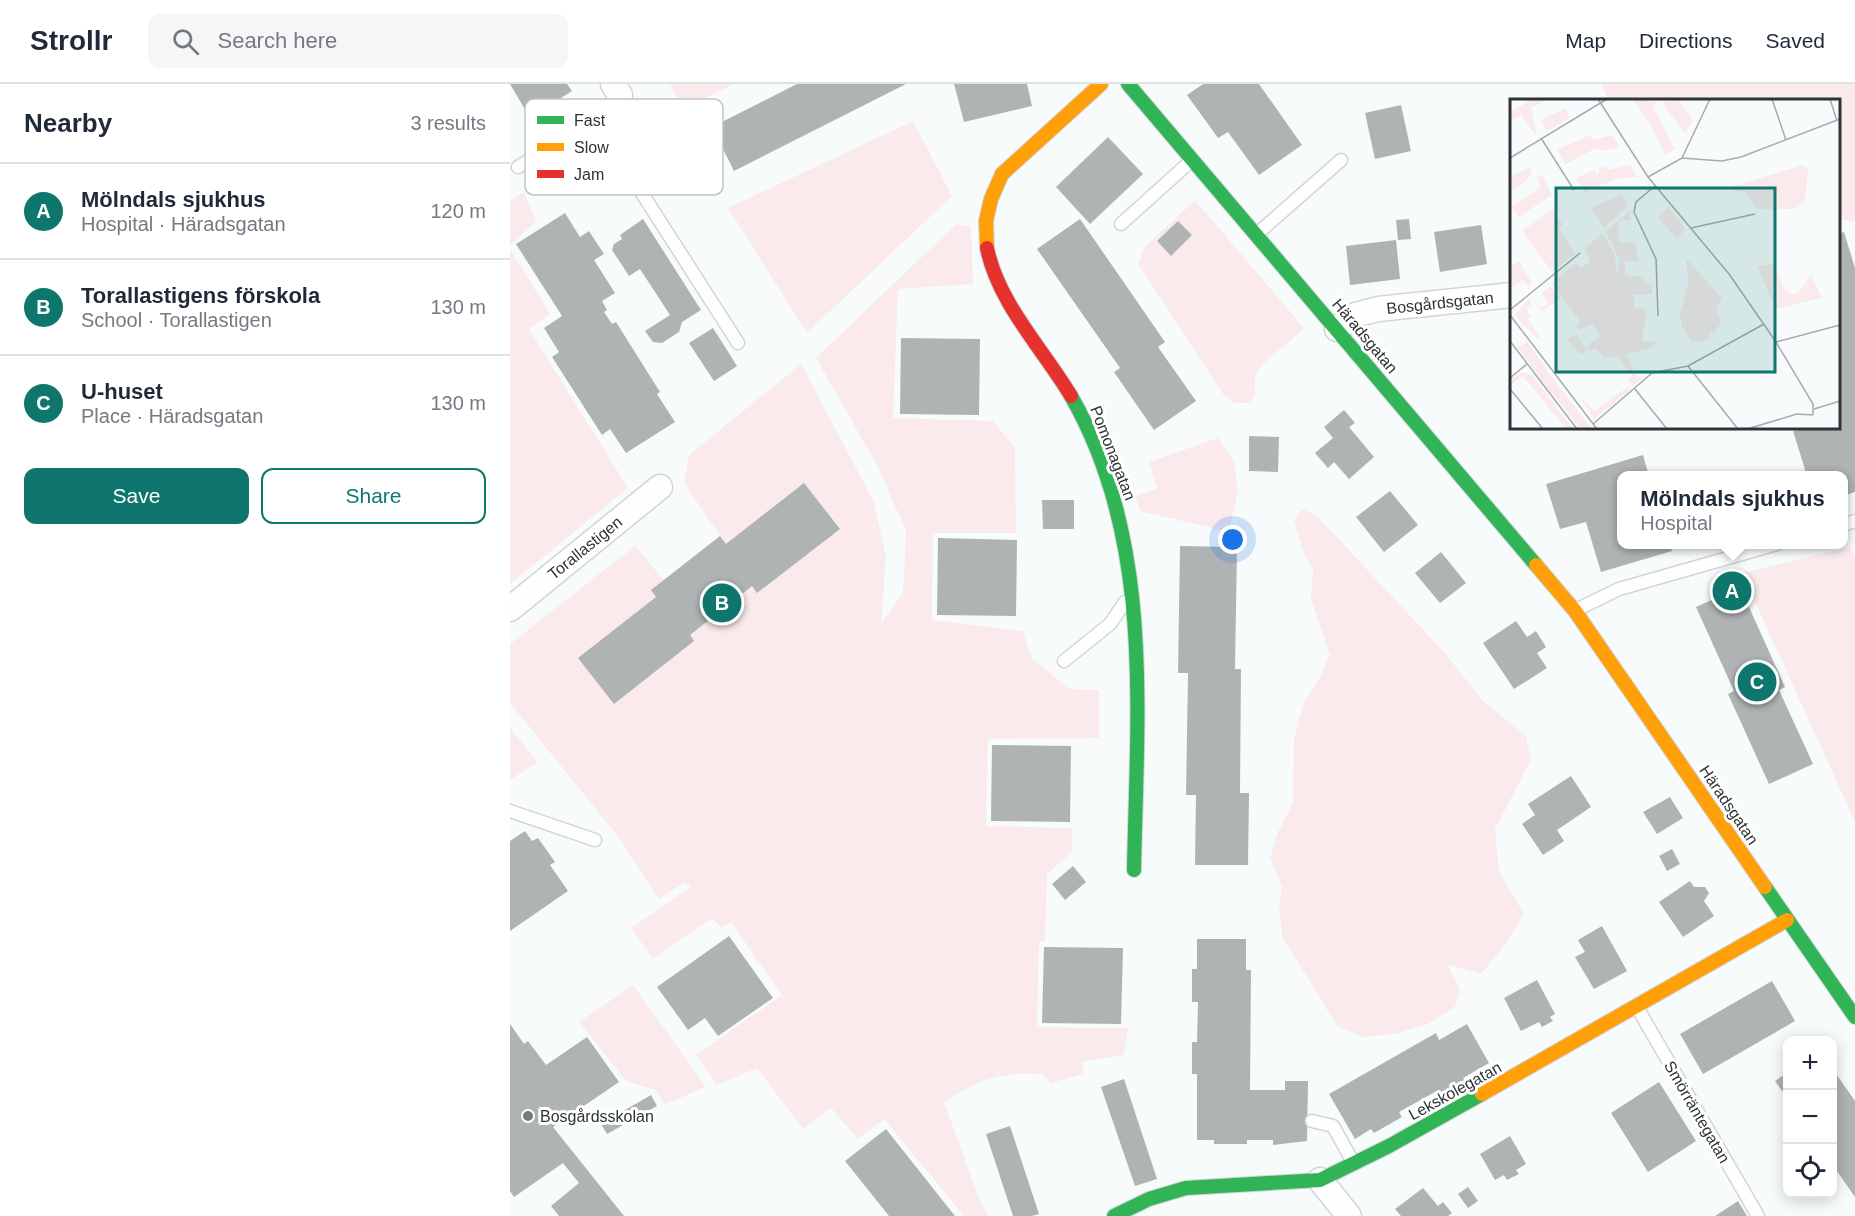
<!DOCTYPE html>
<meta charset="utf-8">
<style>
:root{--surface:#fff;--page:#f6f6f7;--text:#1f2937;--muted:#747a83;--line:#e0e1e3;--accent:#0f766e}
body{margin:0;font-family:Helvetica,sans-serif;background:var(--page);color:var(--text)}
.controls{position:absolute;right:18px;bottom:18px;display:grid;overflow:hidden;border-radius:12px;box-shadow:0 3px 15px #0003}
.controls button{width:54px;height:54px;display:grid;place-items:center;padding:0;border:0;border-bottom:2px solid var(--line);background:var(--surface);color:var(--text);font:30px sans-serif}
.you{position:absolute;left:723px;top:456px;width:21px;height:21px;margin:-15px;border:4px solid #fff;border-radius:50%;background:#1a73e8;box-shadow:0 0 0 9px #1a73e833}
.badge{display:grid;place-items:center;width:39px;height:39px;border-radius:50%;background:var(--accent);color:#fff;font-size:20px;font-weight:700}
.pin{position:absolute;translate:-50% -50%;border:3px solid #fff;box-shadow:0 2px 6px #0006}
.popup{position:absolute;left:1107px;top:387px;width:231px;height:78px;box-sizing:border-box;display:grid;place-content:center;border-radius:12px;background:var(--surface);filter:drop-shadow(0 2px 4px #0005);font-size:20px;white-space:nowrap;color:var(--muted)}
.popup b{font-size:22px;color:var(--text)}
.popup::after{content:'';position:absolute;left:50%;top:100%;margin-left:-12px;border:12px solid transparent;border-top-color:var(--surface)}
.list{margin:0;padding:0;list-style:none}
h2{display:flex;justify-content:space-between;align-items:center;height:78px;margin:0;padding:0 24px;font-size:26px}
h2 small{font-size:20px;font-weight:400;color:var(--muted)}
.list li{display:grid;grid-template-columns:39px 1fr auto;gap:18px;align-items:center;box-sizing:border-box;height:96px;padding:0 24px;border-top:2px solid var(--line)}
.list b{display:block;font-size:22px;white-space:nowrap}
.list p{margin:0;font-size:20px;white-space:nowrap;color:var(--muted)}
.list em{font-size:20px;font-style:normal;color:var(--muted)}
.actions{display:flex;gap:12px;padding:18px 24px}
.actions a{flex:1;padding:14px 0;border:2px solid var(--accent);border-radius:12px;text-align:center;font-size:21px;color:var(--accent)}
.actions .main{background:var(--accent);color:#fff}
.icon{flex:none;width:33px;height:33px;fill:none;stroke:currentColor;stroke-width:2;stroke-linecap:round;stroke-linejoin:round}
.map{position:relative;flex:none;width:1345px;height:1132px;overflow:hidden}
header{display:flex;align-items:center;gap:36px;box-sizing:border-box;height:84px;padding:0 30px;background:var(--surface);border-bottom:2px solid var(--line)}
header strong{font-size:28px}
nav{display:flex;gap:33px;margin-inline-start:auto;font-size:21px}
.search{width:420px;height:54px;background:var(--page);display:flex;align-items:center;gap:15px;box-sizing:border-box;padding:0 21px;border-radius:12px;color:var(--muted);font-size:22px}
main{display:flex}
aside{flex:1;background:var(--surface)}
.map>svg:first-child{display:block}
</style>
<header>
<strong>Strollr</strong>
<div class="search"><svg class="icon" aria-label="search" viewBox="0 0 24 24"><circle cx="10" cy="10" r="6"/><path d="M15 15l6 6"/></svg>Search here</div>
<nav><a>Map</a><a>Directions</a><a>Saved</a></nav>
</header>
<main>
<aside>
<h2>Nearby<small>3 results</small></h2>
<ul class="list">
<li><span class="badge">A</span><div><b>Mölndals sjukhus</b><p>Hospital · Häradsgatan</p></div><em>120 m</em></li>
<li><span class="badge">B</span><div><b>Torallastigens förskola</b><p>School · Torallastigen</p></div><em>130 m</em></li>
<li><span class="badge">C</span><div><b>U-huset</b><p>Place · Häradsgatan</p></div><em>130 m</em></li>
</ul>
<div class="actions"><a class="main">Save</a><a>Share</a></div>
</aside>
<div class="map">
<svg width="1345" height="1132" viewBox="0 0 1345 1132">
<rect width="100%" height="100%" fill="#f8fbfc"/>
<!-- green -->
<path fill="#faeaec" d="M160 0H224L174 25Z
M1091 0H1345V137L1329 136 1328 16H1099Z
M403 37 442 112 297 249 218 124Z
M14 108 26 138 0 161V117Z
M685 116 794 244C782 258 751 276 746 291 742 303 749 307 740 319H724L713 310 628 180 634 164Z
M446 140 461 143 463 200 388 205 383 334 483 337 505 364 506 449H423L422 536 513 547 522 575 560 605 589 606V654L478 655 476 742 562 744V768L537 790 535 857 529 858 527 943 618 944 614 971 572 978 573 990 541 999 533 990C490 987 471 995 434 1018L469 1114 479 1132H454L374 1035 348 1055 321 1024 293 1045 247 984 207 1001 186 971 272 911 221 838 211 844 202 834 143 875 121 844 181 803 175 798 149 815 106 750 0 619V560L125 462 154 496 210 452 174 399 179 371 291 280 364 418 376 473 371 540 393 509 396 447 368 383 306 274Z
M0 165 40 230 19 245 118 404 0 500Z
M708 354 724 377 728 407 719 448 630 427 625 412 647 405 639 378Z
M792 425 807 432 934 568 973 617 1016 652 1021 676 985 745 989 788 1014 830 995 861 971 890 938 881 950 906 945 923 918 940 885 950 852 953 827 942 772 852 769 821 772 803 760 774 767 750 783 719 784 655 794 618 809 595 820 571 801 515 803 485 794 470 784 437Z
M1341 463 1345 475V738L1232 489Z
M0 644 28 678 0 696Z
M123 901 196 1003 155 1020 145 1006 116 997 69 938Z"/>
<!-- building -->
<path fill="#afb3b4" d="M0 0H57L62 7 20 34Z
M287 0H396L224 87 202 43Z
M444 0H517L522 22 454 38Z
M693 0H749L792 61 749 91 718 48 708 54 677 11Z
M891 21 901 67 865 75 855 29Z
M142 42 162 73 135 90 115 60Z
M598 53 633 90 580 140 546 103Z
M55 129 70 153 79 147 94 170 84 176 105 209 92 217 97 226 94 228 102 240 106 238 150 308 147 310 165 338 116 369 100 345 92 351 42 273 49 268 34 244 52 232 6 160Z
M133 135 191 226 172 238 169 248 152 259 143 258 135 247 160 231 130 185 119 192 102 166 104 160 112 155 110 151Z
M570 135 655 258 648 263 686 317 644 346 604 288 610 284 527 165Z
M899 135 901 155 888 156 886 136Z
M668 137 682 151 661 172 647 157Z
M971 141 977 180 930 188 924 148Z
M1334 148 1345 184V408L1333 412V392H1297L1283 347 1297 344H1328V150Z
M886 156 890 195 840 201 836 162Z
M203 244 227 282 204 297 179 259Z
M391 254 470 255 469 331 390 330Z
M834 326 845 339 839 343 864 373 839 395 824 378 818 384 805 369 823 354 814 343Z
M739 352 769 353 768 388 739 387Z
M1133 371 1139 392H1111V460H1160L1162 467 1091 488 1076 438 1050 445 1036 400Z
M294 399 330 445 247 509 242 502 180 551 184 557 104 620 68 574 146 513 141 506 210 452 216 460Z
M880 407 908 441 874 468 846 433Z
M532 416H564V445H533Z
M428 454 507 456 506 532 427 531Z
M670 462 727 463 725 585H731L730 709H739L738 781H685L686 711H676L678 589H668Z
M931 468 956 499 930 519 905 489Z
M1230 503 1275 603 1269 606 1303 680 1259 700 1218 610 1224 607 1186 523Z
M1006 537 1017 553 1026 547 1036 563 1027 569 1037 584 1004 605 973 559Z
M482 661 561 662 560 738 481 737Z
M1061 692 1081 723 1047 746 1054 757 1033 771 1012 740 1025 731 1018 720Z
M1160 713 1173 734 1147 750 1133 728Z
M15 747 22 757 28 754 45 778 40 781 58 807 0 847V757Z
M1162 765 1170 780 1157 787 1149 772Z
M563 782 576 798 555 816 542 800Z
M1180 797 1184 803H1195L1199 809 1194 817 1204 832 1173 853 1149 818Z
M1092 842 1117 887 1084 905 1065 873 1075 868 1068 856Z
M219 852 263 914 208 952 195 934 178 946 147 903Z
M687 855H736V886H741L740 1006H775V997H798L797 1057 763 1061V1056H737V1060H704V1056H687V990H682V958H687L688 918H682V885H687Z
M534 863 613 864 611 940 532 939Z
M1027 896 1045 930 1040 933 1043 937 1032 943 1029 938 1011 947 994 914Z
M1262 897 1285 937 1193 990 1170 950Z
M0 940 14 960 18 957 36 981 77 953 109 998 43 1043 114 1132H49L41 1122 69 1099 53 1079 4 1113 0 1107Z
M957 940 979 979 953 994 955 997 928 1012 925 1008 889 1028 892 1033 864 1049 861 1045 845 1055 819 1010 926 949 929 956Z
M1322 984 1345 1017V1113L1322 1080Z
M1278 988V1015L1265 997Z
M614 995 647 1095 625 1102 591 1003Z
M1149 998 1186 1057 1138 1088 1101 1029Z
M141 1011 147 1022 97 1050 91 1040Z
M500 1042 529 1130 522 1132H503L476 1050Z
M376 1045 445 1132H379L335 1077Z
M1000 1052 1016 1080 1006 1086 1009 1090 997 1096 994 1091 985 1096 970 1070Z
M958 1103 968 1117 958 1124 948 1110Z
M913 1104 928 1122 933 1118 942 1129 938 1132H891L885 1125Z
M1228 1117 1237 1132H1205Z"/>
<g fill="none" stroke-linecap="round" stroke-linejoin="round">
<defs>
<path id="lane" d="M110 11 85 36 228 259
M8 83 85 36
M611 140 682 76
M747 150 831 76
M1333 441 1345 437
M1066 526 1109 505 1267 460
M554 577 600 540 615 518
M0 727 85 756
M1128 925 1248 1132
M802 1037 823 1042 843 1078"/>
<path id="street" d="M103 0 110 11
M827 245 845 231 868 225 1002 211
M0 525 150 403
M810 1096 839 1132"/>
<path id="fast" d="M618 0 1026 481
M561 312C644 456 627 627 624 786
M1255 803 1345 933
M604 1132 639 1115 676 1104 810 1096 879 1062 972 1010"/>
<path id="slow" d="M477 164 476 137 481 115 492 90 591 0
M1026 481 1065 527 1255 803
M972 1010 1277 836"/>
<path id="jam" d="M477 164C488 219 533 265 561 312"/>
</defs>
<!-- lane casing -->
<use href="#lane" stroke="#d1d5d7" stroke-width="15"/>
<!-- street casing -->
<use href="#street" stroke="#d1d5d7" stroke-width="27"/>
<!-- fast casing -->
<use href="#fast" stroke="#d1d5d7" stroke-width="16"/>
<!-- slow casing -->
<use href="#slow" stroke="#d1d5d7" stroke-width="16"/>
<!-- jam casing -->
<use href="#jam" stroke="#d1d5d7" stroke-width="16"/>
<!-- lane -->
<use href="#lane" stroke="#fefeff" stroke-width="12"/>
<!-- street -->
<use href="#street" stroke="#fefeff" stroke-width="24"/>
<!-- fast -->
<use href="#fast" stroke="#30b455" stroke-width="14"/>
<!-- slow -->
<use href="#slow" stroke="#ff9f0a" stroke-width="14"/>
<!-- jam -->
<use href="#jam" stroke="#e5322d" stroke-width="14"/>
</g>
<!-- markers -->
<circle fill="#757a7b" stroke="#fff" stroke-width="2" cx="18" cy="1032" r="6"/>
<g text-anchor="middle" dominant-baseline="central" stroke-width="6" stroke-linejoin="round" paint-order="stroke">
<!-- street labels -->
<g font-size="16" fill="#2e3436" stroke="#fff">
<text transform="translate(930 219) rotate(-6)">Bosgårdsgatan</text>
<text transform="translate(855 252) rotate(50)">Häradsgatan</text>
<text transform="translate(603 369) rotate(69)">Pomonagatan</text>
<text transform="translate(75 464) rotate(-39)">Torallastigen</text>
<text transform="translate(1219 721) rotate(56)">Häradsgatan</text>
<text transform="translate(945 1007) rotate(-29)">Lekskolegatan</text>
<text transform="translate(1187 1028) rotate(60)">Smörräntegatan</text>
</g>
<!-- poi labels -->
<g font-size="16" fill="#2e3436" stroke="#fff" text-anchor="start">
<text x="30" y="1032">Bosgårdsskolan</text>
</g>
</g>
<!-- overview -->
<g transform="translate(1000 15)">
<rect width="330" height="330" fill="#f8fbfc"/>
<path d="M23 0H38L21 9 27 38 11 16 0 22V13ZM122 0 146 3 143 8 165 50 155 56 139 23ZM167 0 183 21 175 35 152 3ZM55 9 60 19 36 32 31 21ZM80 36 83 41 102 36 110 48 94 52 86 49 56 65 47 51ZM120 66 128 78 109 79 74 93 66 79 84 71 88 76 89 70 96 67 98 71ZM293 66 298 70 295 102 285 110H246L236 93 225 92 223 87ZM19 68 22 73 16 82 2 92 1 78ZM33 77 42 96 9 118 1 108 31 88 26 78ZM112 95 118 107 94 129 81 109ZM48 106 50 111 46 115 53 126 49 129 65 155 42 173 12 132ZM158 108 175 129 167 141 148 118ZM119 112 121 121 109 122 108 143 125 144 128 162H115V176L130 178 142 187V195L124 196V209L137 210 132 242 147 243 139 250 117 255 125 275 132 280 123 287 118 281 122 276 107 258 94 259 86 249 80 252 76 247 90 237 82 225 69 231 66 226 75 219 70 222 41 184 66 164 71 169 80 163 75 149 93 134 105 157 107 176 110 162 96 133ZM175 158 212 199 206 210 211 224 204 234 199 233 200 239 190 243 181 242 172 228 170 215 179 182ZM9 162 22 184 18 187 13 181 2 189 0 168ZM264 164 274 190 284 195 289 193 301 176 312 199 266 210 247 168ZM41 187 51 199 32 212 20 198 32 209 38 205 31 194ZM18 200 22 205 16 210 21 217 18 220 30 238 27 240 5 216ZM66 235 78 252 71 255 57 241ZM17 242 42 278 82 330H71L35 286 8 249ZM12 273 22 276 63 330H56L13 277 1 286V281ZM118 288 120 291 84 320 67 294 84 312Z" fill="#faeaec"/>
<path fill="none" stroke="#a7abad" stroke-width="1.5" d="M88 0 138 78 219 175 266 243 303 305V316M262 0 276 41M320 0 327 22M31 39 64 91M0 59 97 0M172 59 200 0M138 78 172 59 212 62 231 58 330 20M145 87 126 103 124 113 146 160 148 217M181 129 245 115M0 211 70 154M0 216 87 330M0 242 67 330M266 243 330 226M178 267 228 330M0 279 17 265M0 290 33 330M125 290 157 330M304 310 330 302M83 325 142 274 178 267 254 225M237 330 287 315 303 316"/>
<path fill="#0f766e" fill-opacity="0.15" stroke="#0f766e" stroke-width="3" d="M46 89H265V273H46Z"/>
<rect width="330" height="330" fill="none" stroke="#2e3436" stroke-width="3"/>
</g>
<!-- legend -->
<rect x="15" y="15" width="198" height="96" rx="9" fill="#fff" stroke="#c0c2c3" stroke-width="1.5"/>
<rect x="27" y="32" width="27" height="8" fill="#30b455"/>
<rect x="27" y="59" width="27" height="8" fill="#ff9f0a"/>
<rect x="27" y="86" width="27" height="8" fill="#e5322d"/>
<g font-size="16" fill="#2e3436">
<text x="64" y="42">Fast</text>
<text x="64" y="69">Slow</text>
<text x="64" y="96">Jam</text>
</g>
</svg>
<div class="controls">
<button>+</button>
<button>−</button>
<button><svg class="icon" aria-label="locate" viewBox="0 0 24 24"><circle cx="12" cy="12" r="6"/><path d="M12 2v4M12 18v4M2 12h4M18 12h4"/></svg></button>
</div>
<div class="you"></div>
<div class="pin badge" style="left:1222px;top:507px">A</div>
<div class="popup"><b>Mölndals sjukhus</b>Hospital</div>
<div class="pin badge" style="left:212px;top:519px">B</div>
<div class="pin badge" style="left:1247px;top:598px">C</div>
</div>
</main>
